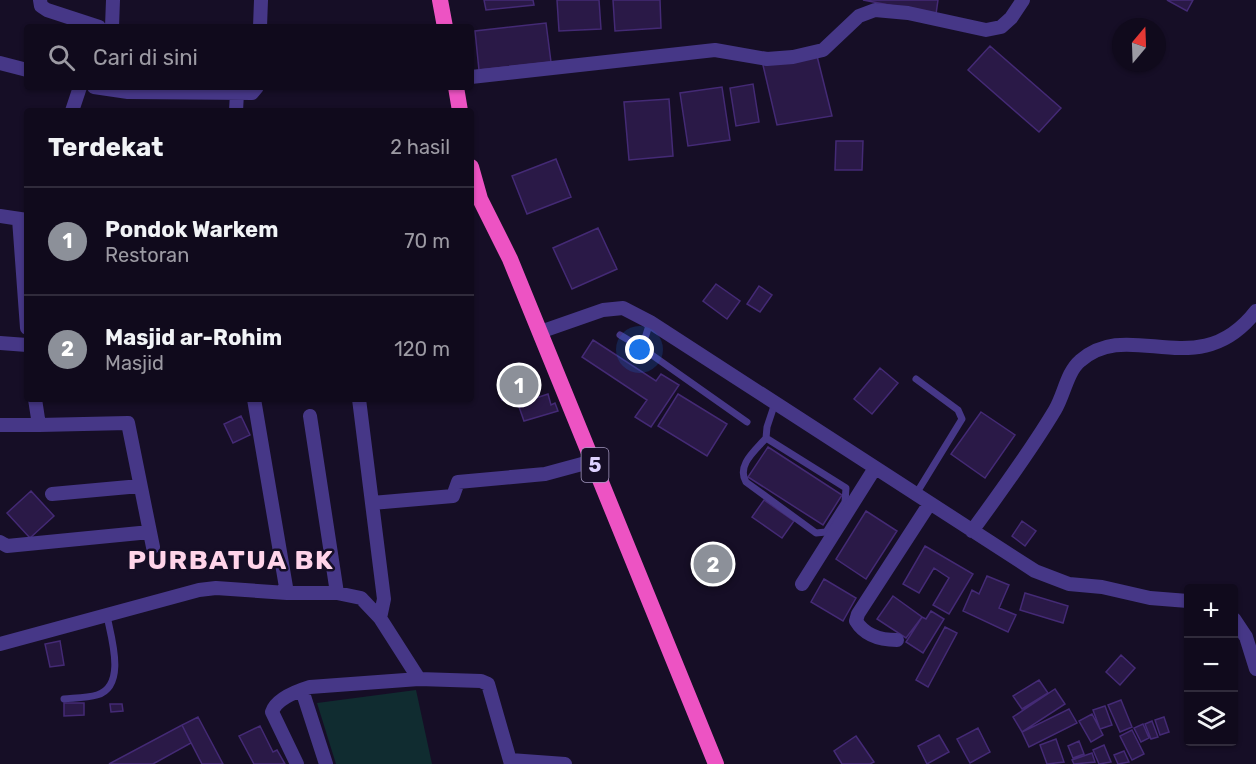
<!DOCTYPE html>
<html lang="id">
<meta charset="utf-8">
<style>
:root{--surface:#100a1c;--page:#1e1829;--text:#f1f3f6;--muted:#9c9aa3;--line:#302b3b;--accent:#8c9099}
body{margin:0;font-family:Rubik,sans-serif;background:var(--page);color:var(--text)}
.controls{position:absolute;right:18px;bottom:18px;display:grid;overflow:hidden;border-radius:6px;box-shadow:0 2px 4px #0004}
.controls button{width:54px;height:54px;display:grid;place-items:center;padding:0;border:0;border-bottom:2px solid var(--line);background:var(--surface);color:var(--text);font:30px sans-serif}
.compass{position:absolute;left:1112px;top:18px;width:54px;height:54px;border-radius:50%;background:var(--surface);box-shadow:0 2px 4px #0004;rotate:19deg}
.you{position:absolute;left:640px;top:350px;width:21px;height:21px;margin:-15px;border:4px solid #fff;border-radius:50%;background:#1a73e8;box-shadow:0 0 0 9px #1a73e833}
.badge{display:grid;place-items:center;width:39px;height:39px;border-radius:50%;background:var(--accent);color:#fff;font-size:20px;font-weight:700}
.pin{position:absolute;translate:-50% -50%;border:3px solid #fff;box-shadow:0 2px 6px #0006}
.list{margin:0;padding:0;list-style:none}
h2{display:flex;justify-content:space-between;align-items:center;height:78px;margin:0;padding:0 24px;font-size:26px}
h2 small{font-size:20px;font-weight:400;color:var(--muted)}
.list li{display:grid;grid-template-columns:39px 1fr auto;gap:18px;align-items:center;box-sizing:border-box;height:108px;padding:0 24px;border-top:2px solid var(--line)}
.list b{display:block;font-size:22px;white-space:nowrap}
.list p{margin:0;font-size:20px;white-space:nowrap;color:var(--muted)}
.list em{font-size:20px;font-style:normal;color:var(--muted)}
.icon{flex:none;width:33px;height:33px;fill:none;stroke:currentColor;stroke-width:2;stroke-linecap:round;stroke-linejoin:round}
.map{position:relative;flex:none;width:1256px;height:764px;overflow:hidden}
.search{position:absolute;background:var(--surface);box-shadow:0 2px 4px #0004;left:24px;top:24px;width:450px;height:66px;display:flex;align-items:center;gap:15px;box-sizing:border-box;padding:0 21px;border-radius:6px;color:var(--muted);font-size:22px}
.panel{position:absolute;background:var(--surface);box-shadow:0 2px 4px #0004;left:24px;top:108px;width:450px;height:294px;border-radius:6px}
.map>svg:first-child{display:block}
</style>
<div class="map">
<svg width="1256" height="764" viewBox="0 0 1256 764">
<rect width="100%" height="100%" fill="#160e26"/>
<!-- green -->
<path fill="#102c30" d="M416 690 432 764H336L317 703Z"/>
<!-- building -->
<path fill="#2a1947" stroke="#442a75" stroke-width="1.5" d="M484 0H533L534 5 486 10Z
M557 0H599L601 29 559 31Z
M613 0H660L661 28 615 31Z
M863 0H938L936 14Z
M1167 0H1193L1187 11Z
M546 23 551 62 479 70 475 31Z
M990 46 1061 108 1039 132 968 70Z
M817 56 832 116 777 125 762 61Z
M753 84 759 122 736 126 730 88Z
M722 87 730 140 688 146 680 93Z
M669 99 673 156 629 160 624 102Z
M836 141H863L862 170H835Z
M556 159 571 197 527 214 512 176Z
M598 228 617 269 572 289 553 248Z
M716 284 740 301 727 319 703 301Z
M759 286 772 295 760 312 747 304Z
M593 340 656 381 661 374 679 385 651 427 635 417 647 400 582 357Z
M527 368 537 395 513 404 510 397 502 400 498 390 503 388 499 378Z
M880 368 898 383 872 414 854 399Z
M548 394 551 405 555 403 558 411 524 421 518 404Z
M678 394 727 424 707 456 658 426Z
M981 412 1015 435 985 478 951 454Z
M241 416 250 435 233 443 224 424Z
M768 447 842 495 823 525 748 477Z
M31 491 54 516 30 538 7 513Z
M764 500 794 521 782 538 752 517Z
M866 511 897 531 866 579 836 559Z
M1022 521 1036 531 1025 546 1012 536Z
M925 546 973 574 949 614 933 605 949 578 934 568 919 593 903 584Z
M710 548 729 561 716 579 697 567Z
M987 576 1009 585 999 608 1016 615 1008 632 963 611 972 590 979 594Z
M824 579 856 598 843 621 811 602Z
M1025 593 1068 606 1063 623 1020 610Z
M893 596 922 617 906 638 877 619Z
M931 611 944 619 923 653 906 642 922 617 926 619Z
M945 627 957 633 928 687 916 680Z
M60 641 64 665 50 667 45 644Z
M1121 655 1135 668 1120 685 1106 672Z
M1039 680 1048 693 1022 709 1013 696Z
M1055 689 1065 704 1022 732 1013 717Z
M1121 700 1132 727 1120 732 1108 705Z
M64 703H84V715L64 716Z
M110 704H122L123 711 111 712Z
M1105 706 1112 725 1100 729 1093 710Z
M1069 709 1077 723 1029 747 1022 732Z
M1092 714 1103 735 1091 742 1079 721Z
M198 717 223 764H202L182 725Z
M1164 717 1169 732 1160 735 1155 720Z
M1152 721 1158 737 1151 739 1145 724Z
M1143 724 1149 738 1141 742 1134 728Z
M182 725 191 743 153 764H109Z
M260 726 273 752 277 750 285 764H254L239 736Z
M978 728 990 752 970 763 957 739Z
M1132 730 1144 754 1132 760 1120 736Z
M939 735 949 752 927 764 918 746Z
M856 736 874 762 870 764H842L834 751Z
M1056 739 1064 762 1047 764 1040 745Z
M1079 741 1084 754 1073 758 1068 746Z
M1104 745 1111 762 1099 764 1093 750Z
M1124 751 1129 762 1118 764 1114 755Z
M1092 753 1095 762 1074 764 1072 760Z"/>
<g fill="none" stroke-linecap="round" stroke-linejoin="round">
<!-- service -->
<path stroke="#463787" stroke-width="7" d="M620 335 642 348 650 322
M642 348 747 422
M916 379 958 410 962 419 916 494
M766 438C756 450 736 465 746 482L816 533 826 532 845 502 846 488 766 438 767 427 775 403
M64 699C74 698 87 698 97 695 127 686 111 637 107 616"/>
<!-- minor -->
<path stroke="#463787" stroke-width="14" d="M40 0 41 6 47 10 99 27
M112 27 113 0
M260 27 261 0
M0 63 27 70
M471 77 715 50 767 59 793 57 823 50 859 16 875 10 908 13 986 30 1001 27 1011 18 1023 0
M94 87 128 92 252 93 257 87
M72 111 80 87
M236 111 237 93
M0 216 27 220
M19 219 27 328
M540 332 603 310 623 308 650 322 1035 571 1069 584 1102 587 1150 598 1188 601
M0 343 27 345
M35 399 39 425 128 423 153 547
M254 399 287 593H337
M359 399 384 599 380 618 419 679
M310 416 337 593 361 598 380 618
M0 425H39
M52 494 140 486
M372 503 453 496 458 482 545 474 593 461
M972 531C1001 491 1030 452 1055 410 1064 395 1067 372 1080 361 1130 316 1198 386 1256 311
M0 542 7 546 150 532
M802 584 875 468
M1234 619 1246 637 1256 669
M897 640C881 640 865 636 856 621L858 614 930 503
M0 644 199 590 216 588 287 593
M302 690 326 764
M510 760 565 764
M297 764 272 712C276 699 297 691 310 687L419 679 481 681 488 684 511 764"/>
<!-- trunk -->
<path stroke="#ed53c3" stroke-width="16" d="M440 0 445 27
M456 87 460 111
M471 167 480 199 510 259 716 764"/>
</g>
<g text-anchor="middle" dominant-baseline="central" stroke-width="5" stroke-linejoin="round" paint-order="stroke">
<!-- shield labels -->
<rect fill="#160e26" stroke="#a297be" stroke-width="1.5" x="581.5" y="448" width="27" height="34" rx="4.5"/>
<g font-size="20" font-weight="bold" fill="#ded2ff">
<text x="595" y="465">5</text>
</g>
<!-- district labels -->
<g font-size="27" font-weight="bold" letter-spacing="1.5" fill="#ffd4e9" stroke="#160e26">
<text x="231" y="560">PURBATUA BK</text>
</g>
</g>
</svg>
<div class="controls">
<button>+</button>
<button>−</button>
<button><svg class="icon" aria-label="layers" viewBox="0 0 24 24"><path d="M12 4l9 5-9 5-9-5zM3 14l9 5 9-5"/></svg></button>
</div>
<svg class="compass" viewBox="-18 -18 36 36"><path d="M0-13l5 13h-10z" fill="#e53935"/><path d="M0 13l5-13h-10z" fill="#9c9aa3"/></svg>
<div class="you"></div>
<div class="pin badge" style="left:519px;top:385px">1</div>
<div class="pin badge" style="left:713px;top:564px">2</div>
<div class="search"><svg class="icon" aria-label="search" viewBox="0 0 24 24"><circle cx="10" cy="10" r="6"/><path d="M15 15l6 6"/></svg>Cari di sini</div>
<section class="panel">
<h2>Terdekat<small>2 hasil</small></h2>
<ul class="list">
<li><span class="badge">1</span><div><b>Pondok Warkem</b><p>Restoran</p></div><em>70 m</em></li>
<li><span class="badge">2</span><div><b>Masjid ar-Rohim</b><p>Masjid</p></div><em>120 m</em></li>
</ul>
</section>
</div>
